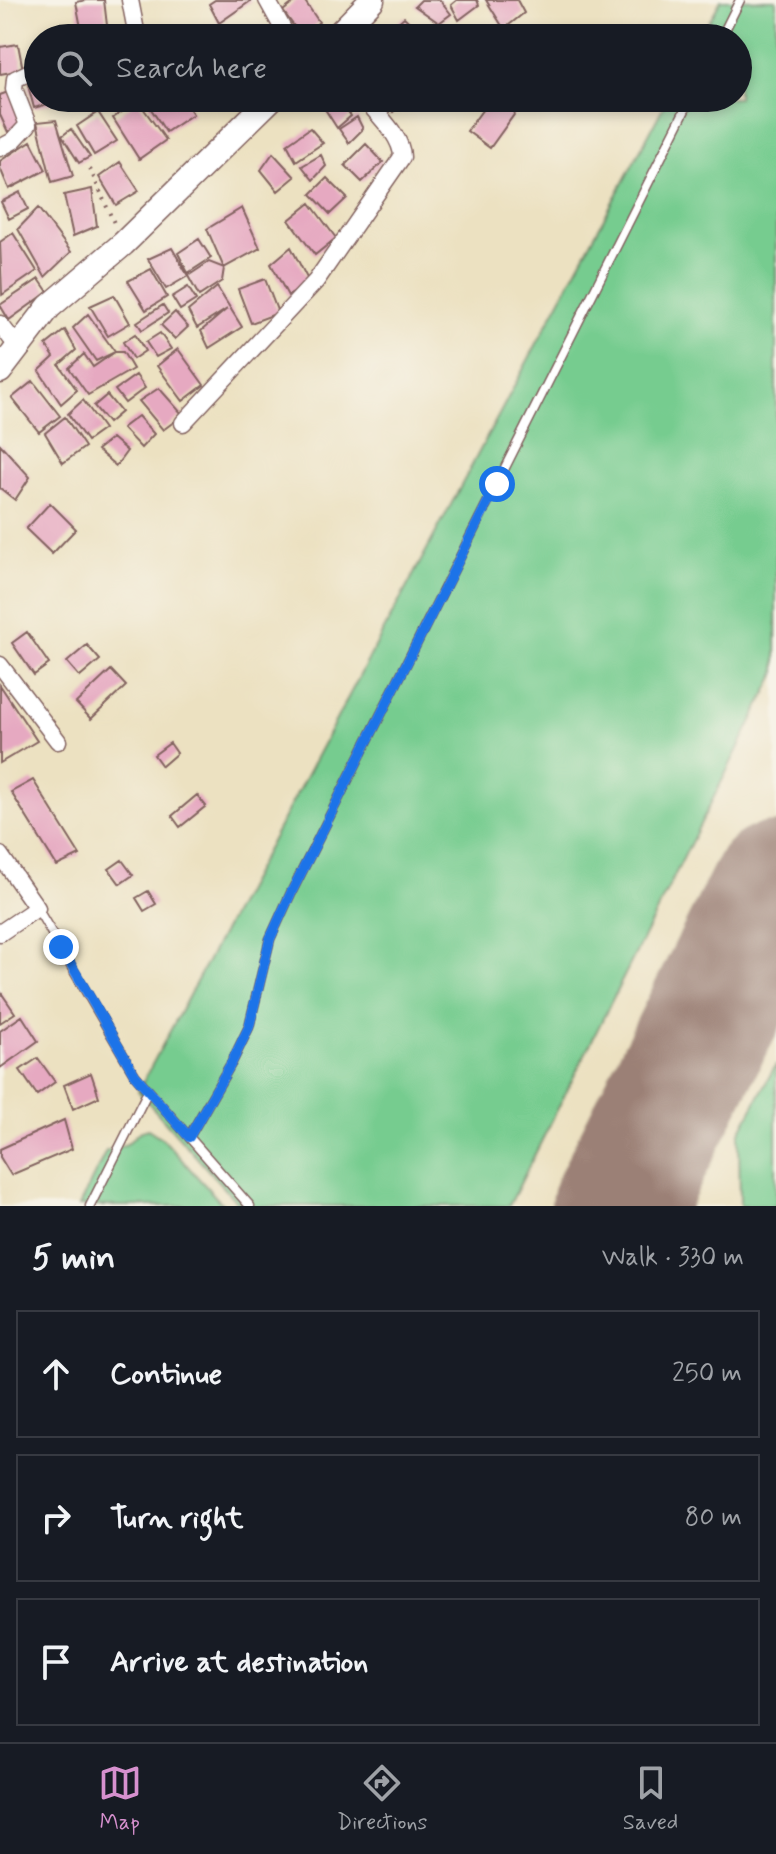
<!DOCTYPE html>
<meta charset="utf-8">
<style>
:root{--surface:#171b24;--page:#20242c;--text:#f1f3f6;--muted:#9ea1a6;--line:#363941;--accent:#d690ce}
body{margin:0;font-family:Mynerve,sans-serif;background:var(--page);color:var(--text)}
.stop{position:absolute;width:24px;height:24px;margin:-18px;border:6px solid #1a73e8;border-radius:50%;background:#fff}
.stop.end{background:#1a73e8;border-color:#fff;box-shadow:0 2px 8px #0008}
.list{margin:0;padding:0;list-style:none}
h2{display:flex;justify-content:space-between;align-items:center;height:104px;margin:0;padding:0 32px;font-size:34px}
h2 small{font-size:26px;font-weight:400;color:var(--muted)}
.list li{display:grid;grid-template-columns:52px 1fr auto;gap:24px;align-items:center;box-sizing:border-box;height:128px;margin:0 16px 16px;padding:0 16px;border:2px solid var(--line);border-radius:0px}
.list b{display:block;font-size:30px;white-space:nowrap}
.list em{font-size:26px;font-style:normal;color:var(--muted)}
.icon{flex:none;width:44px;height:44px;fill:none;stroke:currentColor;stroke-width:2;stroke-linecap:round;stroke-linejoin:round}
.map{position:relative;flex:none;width:776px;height:1206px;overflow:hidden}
.search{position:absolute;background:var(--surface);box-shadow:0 4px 12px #0003;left:24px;right:24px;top:24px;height:88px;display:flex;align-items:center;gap:20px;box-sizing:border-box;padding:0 28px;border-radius:44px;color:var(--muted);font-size:30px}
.sheet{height:536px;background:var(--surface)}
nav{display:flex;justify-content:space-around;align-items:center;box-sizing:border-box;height:112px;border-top:2px solid var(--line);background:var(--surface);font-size:22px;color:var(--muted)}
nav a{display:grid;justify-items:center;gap:4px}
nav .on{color:var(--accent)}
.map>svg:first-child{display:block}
</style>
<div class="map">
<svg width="776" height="1206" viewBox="0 0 776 1206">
<rect width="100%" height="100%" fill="#f7f3e8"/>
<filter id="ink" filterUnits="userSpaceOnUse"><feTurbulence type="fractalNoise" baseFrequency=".0125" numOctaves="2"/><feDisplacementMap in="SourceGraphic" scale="16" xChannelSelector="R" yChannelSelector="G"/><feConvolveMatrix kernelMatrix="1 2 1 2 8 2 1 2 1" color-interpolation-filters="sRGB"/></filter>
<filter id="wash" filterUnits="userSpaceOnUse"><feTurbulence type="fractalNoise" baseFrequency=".006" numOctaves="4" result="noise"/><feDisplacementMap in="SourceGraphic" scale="32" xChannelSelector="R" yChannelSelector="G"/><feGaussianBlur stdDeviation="1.8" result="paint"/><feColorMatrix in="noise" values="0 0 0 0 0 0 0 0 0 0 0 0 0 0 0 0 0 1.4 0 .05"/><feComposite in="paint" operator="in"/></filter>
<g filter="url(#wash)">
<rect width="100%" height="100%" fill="#ece1c1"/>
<!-- green -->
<path fill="#76cc8f" stroke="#60765d" stroke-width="2" d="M721 0H776V673L509 1206H240L138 1091 668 98H738V38H700Z
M776 1064V1206H740L739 1134Z
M148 1129 163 1139 224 1206H79L106 1151 127 1144 139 1132Z"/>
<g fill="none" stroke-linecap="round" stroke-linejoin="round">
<!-- taxiway -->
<path stroke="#9b8076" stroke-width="52" d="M640 1206 639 1196 649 1142"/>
<!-- runway -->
<path stroke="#9b8076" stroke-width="132" d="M617 1206 776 888"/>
</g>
<g id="blocks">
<!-- building -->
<path fill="#e6a9c1" d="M86 0H104L108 34 98 38H83L76 2Z
M215 0H252L219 23 209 4Z
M297 0H304L319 22 302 37 283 11Z
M421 0H440L451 14 439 23 415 6Z
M457 0H477L479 5 459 20 451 5Z
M486 0H517L524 13 504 29Z
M404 17 423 35 420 38H388L385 34Z
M18 44 23 70 0 74V47Z
M38 82V98L65 99 34 108 28 85Z
M11 91 23 124 8 132 0 115V95Z
M144 98H182L193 114 166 132Z
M334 98H339L351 116 337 128 323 106Z
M382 98H408L393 112Z
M491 98H526L490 148 467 131Z
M138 101 166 140 139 159 113 118Z
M98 112 117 141 94 155 77 126Z
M357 117 363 129 349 143 339 129Z
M56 120 73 176 52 182 37 122Z
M310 128 323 143 296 161 287 144Z
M71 129 90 157 79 163 62 136Z
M31 141 46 170 9 189 0 168V161Z
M366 144 383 162 362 182 345 165Z
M273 153 295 177 278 191 261 170Z
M321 155 326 166 313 180 302 166Z
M120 162 139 191 116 205 99 177Z
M327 178 347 198 330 214 311 194Z
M92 189 97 226 73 236 64 195Z
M20 192 28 209 9 219 1 202Z
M310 203 336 238 315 255 289 220Z
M38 208 71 252 45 277 18 229Z
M242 208 260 248 224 268 222 281 199 296 188 276 209 262 224 268 207 229Z
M13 233 37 271 2 295 0 242Z
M199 239 211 258 188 273 178 253Z
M291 247 310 284 288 296 271 264Z
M172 248 188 276 166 289 148 259Z
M151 269 167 297 146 310 128 281Z
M39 279 48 292 9 320 0 305Z
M265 279 278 313 251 323 238 289Z
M188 287 196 300 180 310 172 297Z
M217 287 242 327 209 348 201 331 227 309 197 328 188 311Z
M114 295 130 323 108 336 90 306Z
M163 305 168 313 142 330 137 322Z
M175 312 188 327 175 339 161 325Z
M88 314 115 352 96 361 73 328Z
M65 330 76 350 59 365 77 390 61 404 39 371 54 357 46 345Z
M160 333 171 349 156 357 146 342Z
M135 334 145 351 133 359 123 342Z
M178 349 204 385 183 401 157 366Z
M115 352H123L133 369 88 395 69 368 84 354 93 367Z
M136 375 145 388 125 403 115 390Z
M33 381 60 416 39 432 12 398Z
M159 388 183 415 163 430 139 401Z
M107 395 121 412 108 423 94 406Z
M83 400 104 429 87 441 68 414Z
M138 416 154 434 141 448 122 428Z
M65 417 85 447 63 463 45 433Z
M112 438 127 451 116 466 97 450Z
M0 444 30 477 15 500 0 488Z
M50 503 76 529 52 554 26 529Z
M27 632 49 664 34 675 12 643Z
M87 645 100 660 80 677 67 662Z
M111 670 126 686 91 719 76 703Z
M0 685 37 741 0 763Z
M170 743 177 753 162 766 154 755Z
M33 780 80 855 57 866 11 792Z
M197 795 206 806 180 827 172 816Z
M122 860 133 875 120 884 109 869Z
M148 891 156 904 144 911 136 898Z
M0 991 15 1013 0 1023Z
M22 1016 38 1041 0 1068V1031Z
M38 1058 55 1082 37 1095 20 1070Z
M91 1073 99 1097 73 1109 64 1085Z
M64 1120 72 1149 11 1175 0 1157V1149Z"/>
</g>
</g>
<g filter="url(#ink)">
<use href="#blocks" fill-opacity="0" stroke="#836360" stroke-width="2"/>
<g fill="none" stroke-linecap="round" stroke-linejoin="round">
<defs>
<path id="lane" d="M721 38 740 0
M37 908 135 1075 189 1137
M90 1206 148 1091
M250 1206 189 1137 232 1062 249 1027 270 939 291 893 691 98"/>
<path id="street" d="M130 0 136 31 134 38
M267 0 288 38
M0 148 13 141 28 125 14 89 15 79 38 68
M0 324 17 346
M183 423 316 281 402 157C402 136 377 114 364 98
M0 665 58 741
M0 855 37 908 0 933"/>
<path id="secondary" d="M335 38 372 0
M0 371 49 307 123 244 272 98"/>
</defs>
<!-- lane casing -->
<use href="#lane" stroke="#836360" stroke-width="11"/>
<!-- street casing -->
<use href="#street" stroke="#836360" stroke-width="19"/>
<!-- secondary casing -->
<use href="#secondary" stroke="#836360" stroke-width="27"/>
<!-- path -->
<path stroke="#836360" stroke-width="4" stroke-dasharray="2 6" stroke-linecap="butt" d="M90 169 114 223"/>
<!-- lane -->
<use href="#lane" stroke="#fff" stroke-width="8"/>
<!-- street -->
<use href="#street" stroke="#fff" stroke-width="16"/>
<!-- secondary -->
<use href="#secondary" stroke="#fff" stroke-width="24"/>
</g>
</g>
<g fill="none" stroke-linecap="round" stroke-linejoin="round" filter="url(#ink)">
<!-- route -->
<path stroke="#1a73e8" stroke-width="10" d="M61 947 135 1075 189 1137 232 1062 249 1027 270 939 291 893 497 484"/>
</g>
</svg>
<div class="stop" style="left:497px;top:484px"></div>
<div class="stop end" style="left:61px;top:947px"></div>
<div class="search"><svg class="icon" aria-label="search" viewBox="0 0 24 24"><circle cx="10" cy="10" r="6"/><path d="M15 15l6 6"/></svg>Search here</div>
</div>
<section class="sheet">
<h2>5 min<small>Walk · 330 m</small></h2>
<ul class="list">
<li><svg class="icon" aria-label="ahead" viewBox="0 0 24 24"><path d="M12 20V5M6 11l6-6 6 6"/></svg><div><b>Continue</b></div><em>250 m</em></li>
<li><svg class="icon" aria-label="right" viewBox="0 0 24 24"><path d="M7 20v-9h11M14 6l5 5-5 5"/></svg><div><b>Turn right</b></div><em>80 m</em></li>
<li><svg class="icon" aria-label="arrive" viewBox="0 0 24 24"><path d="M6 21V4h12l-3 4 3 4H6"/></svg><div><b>Arrive at destination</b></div></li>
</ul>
</section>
<nav>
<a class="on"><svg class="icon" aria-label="map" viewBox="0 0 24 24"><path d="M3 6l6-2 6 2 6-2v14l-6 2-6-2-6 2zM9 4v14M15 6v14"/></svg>Map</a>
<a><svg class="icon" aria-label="directions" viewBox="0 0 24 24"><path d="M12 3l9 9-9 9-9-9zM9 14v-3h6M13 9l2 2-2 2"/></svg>Directions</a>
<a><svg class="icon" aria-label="saved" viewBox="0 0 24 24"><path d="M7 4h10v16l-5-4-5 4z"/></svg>Saved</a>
</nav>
